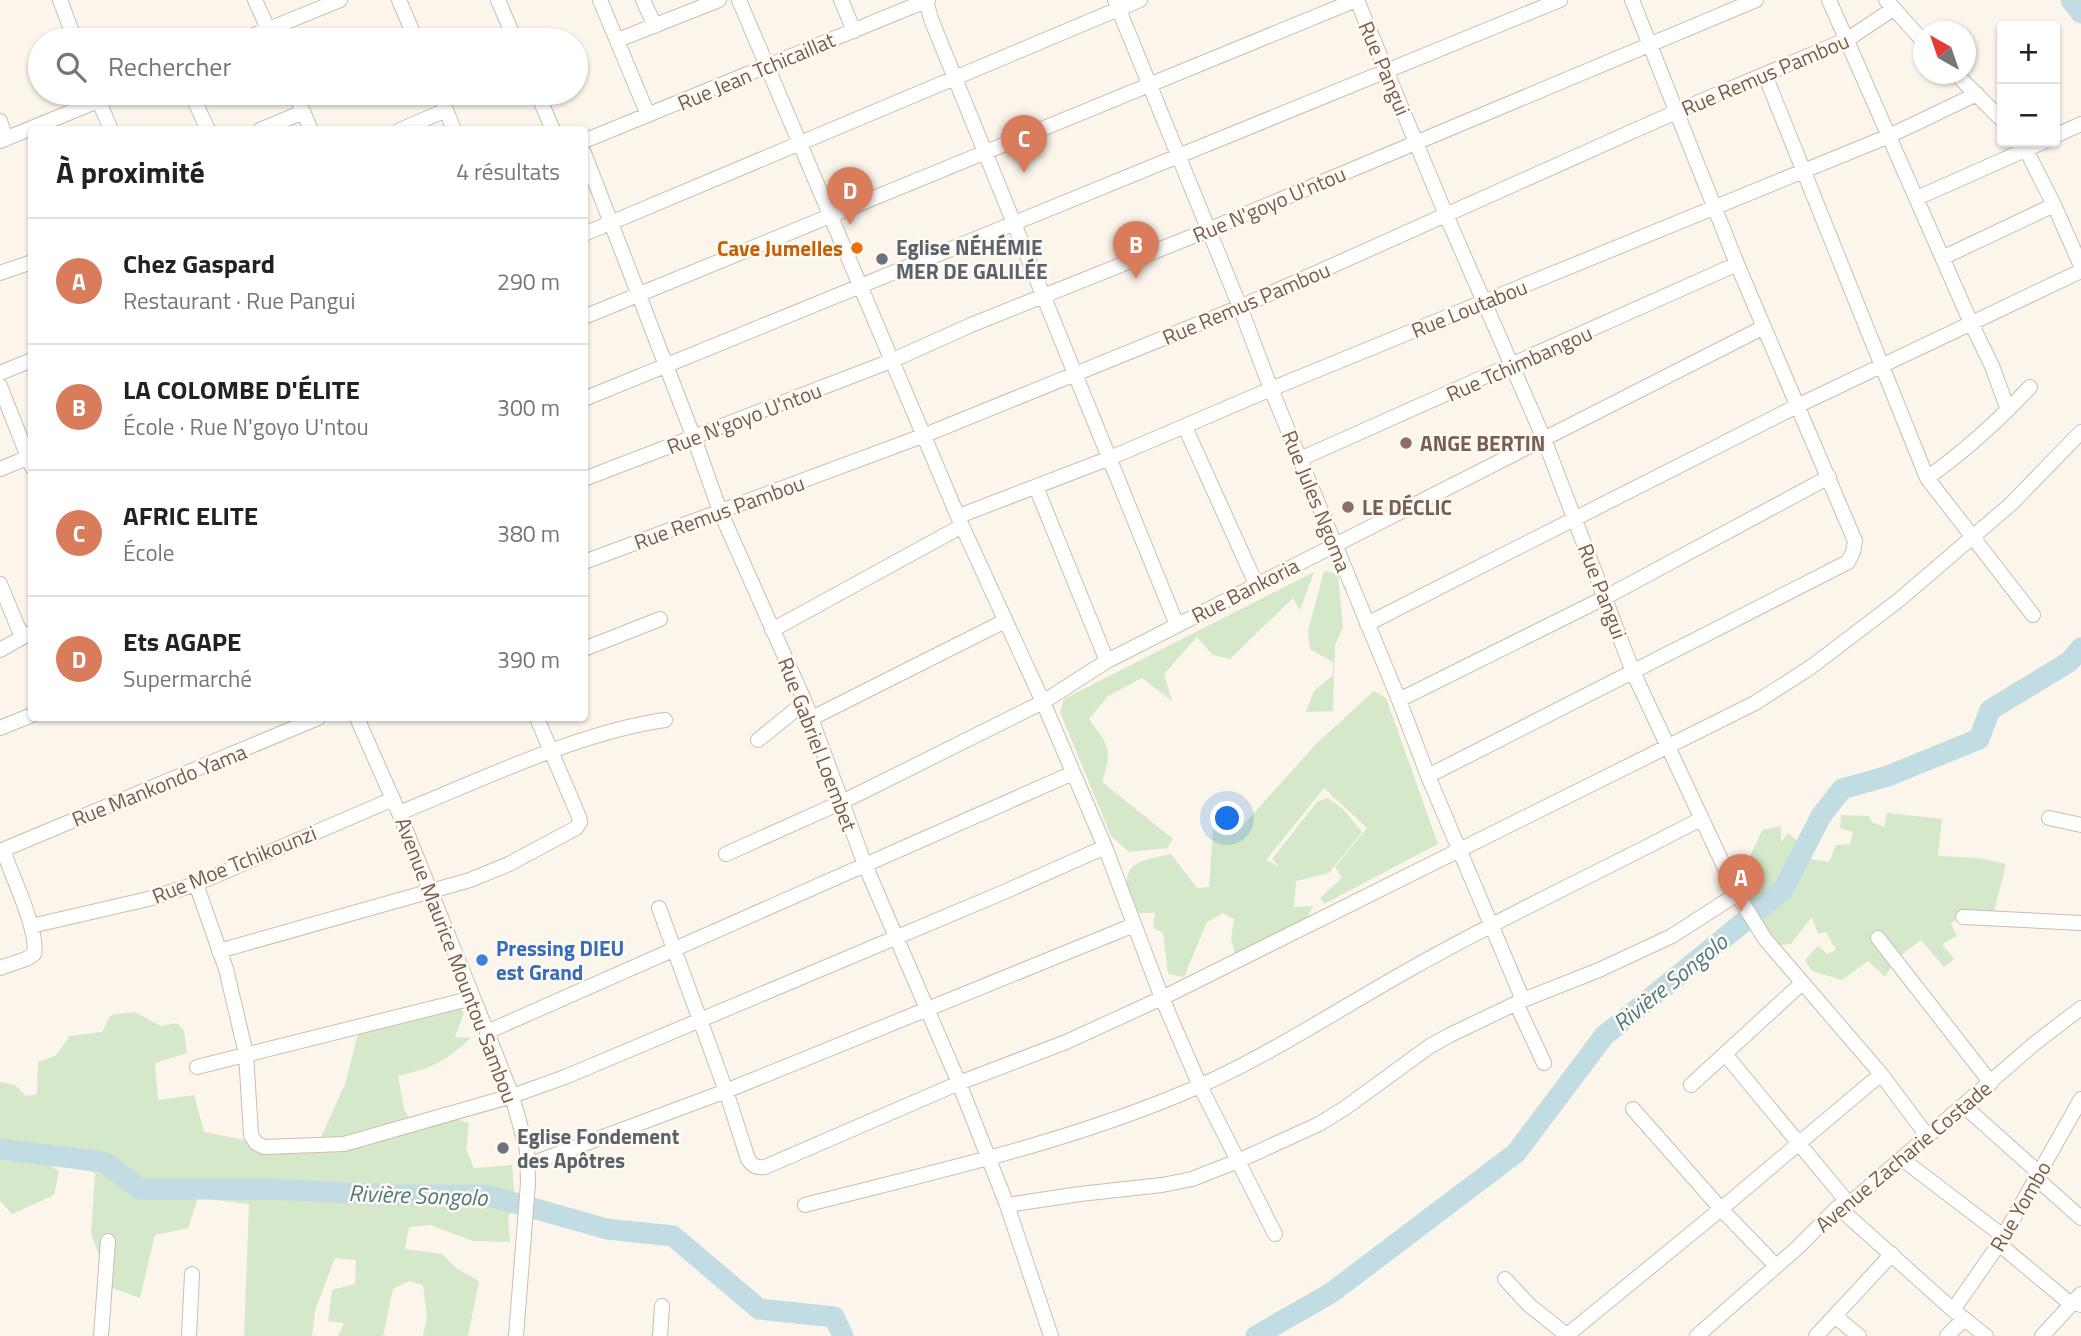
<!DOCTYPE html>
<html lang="fr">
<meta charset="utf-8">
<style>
:root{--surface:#fff;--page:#f2f2f2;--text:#222;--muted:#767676;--line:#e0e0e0;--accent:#d87c5c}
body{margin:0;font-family:"Titillium Web",sans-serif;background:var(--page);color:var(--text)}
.controls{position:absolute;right:21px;top:21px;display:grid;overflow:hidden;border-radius:7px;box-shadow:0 2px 5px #0004}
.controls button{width:63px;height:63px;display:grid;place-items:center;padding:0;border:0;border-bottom:2px solid var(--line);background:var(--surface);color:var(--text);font:35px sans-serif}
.compass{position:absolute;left:1913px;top:21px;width:63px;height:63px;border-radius:50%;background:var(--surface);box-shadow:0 2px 5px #0004;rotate:320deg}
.you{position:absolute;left:1228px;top:819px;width:24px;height:24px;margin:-18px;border:5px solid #fff;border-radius:50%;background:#1a73e8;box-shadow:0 0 0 10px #1a73e833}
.badge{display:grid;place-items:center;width:46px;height:46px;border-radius:50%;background:var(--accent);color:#fff;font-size:23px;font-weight:700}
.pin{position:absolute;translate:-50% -58px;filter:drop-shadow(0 2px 4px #0008)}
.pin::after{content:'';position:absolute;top:37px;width:24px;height:21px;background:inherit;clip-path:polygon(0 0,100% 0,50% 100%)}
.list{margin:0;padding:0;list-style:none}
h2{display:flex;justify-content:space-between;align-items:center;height:91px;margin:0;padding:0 28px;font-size:30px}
h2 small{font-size:23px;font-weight:400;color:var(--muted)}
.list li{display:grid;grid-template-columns:46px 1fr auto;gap:21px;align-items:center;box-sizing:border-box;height:126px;padding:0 28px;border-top:2px solid var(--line)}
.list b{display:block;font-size:26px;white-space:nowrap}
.list p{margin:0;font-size:23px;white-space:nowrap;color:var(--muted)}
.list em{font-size:23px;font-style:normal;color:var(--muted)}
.icon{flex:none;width:38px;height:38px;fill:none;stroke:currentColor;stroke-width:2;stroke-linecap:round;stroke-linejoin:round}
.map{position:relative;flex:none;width:2081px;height:1336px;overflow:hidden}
.search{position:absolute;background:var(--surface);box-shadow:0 2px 5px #0004;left:28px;top:28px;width:560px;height:77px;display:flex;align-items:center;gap:18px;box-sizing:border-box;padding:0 24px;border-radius:38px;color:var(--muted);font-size:26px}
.panel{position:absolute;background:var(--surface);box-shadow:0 2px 5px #0004;left:28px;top:126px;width:560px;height:595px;border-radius:7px}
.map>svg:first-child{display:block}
</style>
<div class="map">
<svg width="2081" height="1336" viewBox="0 0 2081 1336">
<rect width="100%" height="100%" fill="#fbf5eb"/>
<!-- green -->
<path fill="#d5e8ca" d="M1324 571 1338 574 1343 627 1335 645 1333 711 1306 712 1314 691 1333 675V662L1310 649 1308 631Z
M1314 572 1300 610 1293 598 1230 659 1213 655 1197 637 1164 674 1172 701 1142 678 1108 696 1089 719C1109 747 1113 748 1102 782L1173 839 1167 848 1129 852 1111 836 1060 712 1064 699Z
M1374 691 1386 698 1438 844 1324 904 1320 898 1342 878 1335 867 1367 828 1324 788 1266 860 1280 867 1272 859 1318 801 1328 798 1344 810 1362 832 1329 873 1296 881 1294 907 1313 906 1306 920 1236 957 1231 939 1234 919 1223 913 1207 922 1184 977 1168 974 1163 933 1153 928 1155 913H1125C1128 866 1121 864 1171 854L1197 888 1209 887 1213 831 1219 824 1237 832 1315 745Z
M1887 813 1942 819 1938 856 1979 858 2006 864 1994 912 1959 915 1951 924 1957 936 1942 944 1954 959 1944 967 1921 940 1895 960 1885 977 1868 961 1842 980 1812 971 1805 960 1818 946 1827 954 1836 950 1826 932 1818 934 1812 917 1791 944 1780 945C1768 930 1741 898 1743 877 1745 864 1757 843 1762 830L1781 826V842L1788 833 1805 847 1810 838 1816 839 1810 859 1829 862 1836 845 1850 844 1853 832 1840 828 1841 815 1869 816 1872 822 1884 827Z
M455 1001 464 1013 455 1037 471 1038C444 1062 433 1068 398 1076L404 1109 411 1122 452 1118 469 1123 466 1149 474 1168 512 1165 515 1200 508 1219 510 1242 472 1241 431 1225 409 1227 405 1249 442 1254 456 1268 479 1281 468 1336H423L427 1316 423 1285 409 1281 393 1289 383 1336H338L344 1323 328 1321 332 1290 355 1284 356 1260 335 1258 315 1310 312 1336H244L249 1204 198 1198 188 1228 155 1235 140 1298 112 1288 91 1234 95 1173 67 1164 50 1165 59 1171 54 1195 12 1214 0 1201V1082L15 1085 26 1096 37 1094 38 1062 55 1056 70 1036 102 1032 111 1015 135 1012 161 1026 177 1023 184 1031 187 1053 155 1063 158 1100 194 1095 204 1132 250 1141 317 1147 345 1084 360 1026Z"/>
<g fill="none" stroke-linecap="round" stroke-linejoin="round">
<!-- river -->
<path stroke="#c1dde3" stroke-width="21" d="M2071 0 2081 13
M0 1149 104 1162 140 1189H269L386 1195H486L607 1229 673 1236 759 1309 834 1317 843 1336
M1256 1336 1331 1293 1516 1153 1604 1036 1783 890 1821 816 1842 789 1888 776 1979 739 1990 710 2069 662 2081 648"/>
<defs>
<path id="minor" d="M60 0 75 40
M255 0 273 40
M399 0 416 40
M498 0 515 40
M600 0 648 115
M643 0 655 26
M739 0 962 526 1043 702 1105 847 1162 998 1200 1086 1275 1234
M841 0 854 31
M926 0 931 19 1177 625
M1115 0 1240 307 1271 389 1399 700 1428 776 1523 1000
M1357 0 1446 215 1544 439 1633 672 1737 894 1765 939 1881 1074 1928 1137
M1829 0 1971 323 1992 366 2008 410
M1886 0 1924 42
M242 40 340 0
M618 40 719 0
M1956 74 2002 120
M1765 75 1927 478 2033 615
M191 93 208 130
M295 93 311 130
M439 93 454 130
M537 93 553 130
M96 94 111 130
M0 121 6 139
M260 130 303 112
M400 130 446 110
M2055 136 2081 124
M0 141 117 93
M584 141 928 0
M2023 144 2054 205 2081 266
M584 153 694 438 720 511 805 702 865 865 959 1083 1007 1205 1051 1336
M1917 198 2043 142
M584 234 1140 0
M1944 257 2054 205
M0 273 32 262
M584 317 1356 0
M0 373 32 360
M0 386 32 467
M584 399 1560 0
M1185 427 1256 584
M1300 459 1737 264
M0 469 32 456
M1927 478C1965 451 1998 421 2030 387
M584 479 891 361 971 325 1208 230 1756 0
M1036 487 1107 661
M959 516 1110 458 1271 389 1889 136 1977 94
M584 562 925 435 1240 307 1678 111 1848 39 1893 9
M0 584 22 637
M1367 624 1797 406 2081 271
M772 630 962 526
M584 649 660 619
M0 650 32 632
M1399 700 1606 597 1829 477
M357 718 399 813 487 1032 512 1096 527 1150 528 1183 516 1336
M812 718 1005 621
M0 728 32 715
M758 740 805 702
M1428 776 1848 562 1853 552 1855 541 1737 264 1632 0
M399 813C481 780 579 732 665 720
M2049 818 2081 825
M0 851 318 718
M726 854 842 802 1043 702 1107 661 1764 327
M196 884 226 969 246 1054 251 1135 256 1143 264 1147 344 1144 512 1096 565 1077 1004 892 1105 847
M659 908 726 1091 748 1159C753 1166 756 1168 765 1167L959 1083 1066 1042 1162 998 1755 703 1811 667 1899 600 2011 504 2081 432
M1963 917 2081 923
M31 926 148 899 196 884 393 799
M1878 938 1991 1083
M219 951 470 880 509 864 576 828 580 822 579 817 537 718
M0 968 26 959 34 954C39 931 11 874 3 850
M1516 1003 1544 1063
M487 1032 1073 773
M1725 1054 1849 1204
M197 1067 473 998
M1691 1085 1802 983
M1964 1106 2039 1173
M1633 1109 1721 1209 1776 1266
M1902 1159 2003 1236
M528 1165 726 1091 1134 925
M2036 1178 2081 1218
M805 1205C930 1173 1057 1145 1176 1096 1260 1062 1335 1011 1414 967 1508 914 1605 869 1701 819
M1007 1205 1080 1194 1162 1185 1192 1179 1238 1161 1319 1124 1345 1108 1430 1046 1450 1035 1523 1000 1599 970 1672 936 1737 894
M1838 1207 1953 1310 1986 1336
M1999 1244 2066 1300 2081 1305
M1505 1279 1529 1305 1568 1336
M1953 1310 1999 1244 2081 1099
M1836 1317 1859 1336
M101 1336 108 1241
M189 1336 192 1274
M660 1336 662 1306
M1566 1336 1721 1209 1881 1074
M1697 1336 1797 1248 1838 1207 1849 1204 2034 1044 2081 1008
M1816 1336 1892 1254
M1947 1336 1964 1319
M2042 1336 2081 1294"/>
</defs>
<!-- minor casing -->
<use href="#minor" stroke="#ccbeb1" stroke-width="16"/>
<!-- minor -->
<use href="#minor" stroke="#fff" stroke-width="14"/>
</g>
<!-- markers -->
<circle fill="#e8710a" stroke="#fef9f1" stroke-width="2.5" cx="857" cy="248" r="7"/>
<g fill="#6b7280" stroke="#fef9f1" stroke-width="2.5">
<circle cx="882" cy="259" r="7"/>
<circle cx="503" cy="1148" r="7"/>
</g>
<g fill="#8d6e63" stroke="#fef9f1" stroke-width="2.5">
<circle cx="1406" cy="443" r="7"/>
<circle cx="1348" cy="507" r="7"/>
</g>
<circle fill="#3f7fe0" stroke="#fef9f1" stroke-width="2.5" cx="482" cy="960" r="7"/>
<g text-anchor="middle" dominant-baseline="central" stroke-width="5" stroke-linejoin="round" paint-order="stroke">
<!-- street labels -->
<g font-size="21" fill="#745e50" stroke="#fef9f1">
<text transform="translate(1385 68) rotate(67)">Rue Pangui</text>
<text transform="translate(756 71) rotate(-23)">Rue Jean Tchicaillat</text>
<text transform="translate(1765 74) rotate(-23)">Rue Remus Pambou</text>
<text transform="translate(1269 204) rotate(-23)">Rue N'goyo U'ntou</text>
<text transform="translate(1246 303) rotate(-23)">Rue Remus Pambou</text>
<text transform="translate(1469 308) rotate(-22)">Rue Loutabou</text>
<text transform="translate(1519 363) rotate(-24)">Rue Tchimbangou</text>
<text transform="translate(744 418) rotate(-21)">Rue N'goyo U'ntou</text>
<text transform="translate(1317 501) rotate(68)">Rue Jules Ngoma</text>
<text transform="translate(719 512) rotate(-20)">Rue Remus Pambou</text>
<text transform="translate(1245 590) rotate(-27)">Rue Bankoria</text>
<text transform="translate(1603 591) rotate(69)">Rue Pangui</text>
<text transform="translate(818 744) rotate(69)">Rue Gabriel Loembet</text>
<text transform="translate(159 785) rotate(-22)">Rue Mankondo Yama</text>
<text transform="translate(234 864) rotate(-22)">Rue Moe Tchikounzi</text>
<text transform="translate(457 960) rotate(69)">Avenue Maurice Mountou Sambou</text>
<text transform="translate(1903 1156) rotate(-40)">Avenue Zacharie Costade</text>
<text transform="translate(2020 1206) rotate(-60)">Rue Yombo</text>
</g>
<!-- worship labels -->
<g font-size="21" font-weight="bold" fill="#5b616d" stroke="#fef9f1" text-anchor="start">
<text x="896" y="247">Eglise NÉHÉMIE<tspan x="896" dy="24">MER DE GALILÉE</tspan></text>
<text x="517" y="1136">Eglise Fondement<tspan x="517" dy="24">des Apôtres</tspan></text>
</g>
<!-- food labels -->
<g font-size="21" font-weight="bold" fill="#c56008" stroke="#fef9f1" text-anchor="end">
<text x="843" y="248">Cave Jumelles</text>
</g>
<!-- education labels -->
<g font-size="21" font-weight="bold" fill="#785e54" stroke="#fef9f1" text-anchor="start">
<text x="1420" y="443">ANGE BERTIN</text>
<text x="1362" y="507">LE DÉCLIC</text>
</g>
<!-- shop labels -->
<g font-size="21" font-weight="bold" fill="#366cbe" stroke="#fef9f1" text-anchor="start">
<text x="496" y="948">Pressing DIEU<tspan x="496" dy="24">est Grand</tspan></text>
</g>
<!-- water labels -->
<g font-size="23" font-style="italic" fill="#4c7a85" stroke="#fef9f1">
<text transform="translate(1670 982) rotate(-39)">Rivière Songolo</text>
<text transform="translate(418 1195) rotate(2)">Rivière Songolo</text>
</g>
</g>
</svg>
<div class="controls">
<button>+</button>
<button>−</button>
</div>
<svg class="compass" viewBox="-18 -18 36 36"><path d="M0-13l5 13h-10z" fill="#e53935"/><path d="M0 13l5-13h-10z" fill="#767676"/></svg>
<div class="you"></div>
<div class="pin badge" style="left:1741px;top:912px">A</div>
<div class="pin badge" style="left:1136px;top:279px">B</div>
<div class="pin badge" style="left:1024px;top:173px">C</div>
<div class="pin badge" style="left:850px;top:225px">D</div>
<div class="search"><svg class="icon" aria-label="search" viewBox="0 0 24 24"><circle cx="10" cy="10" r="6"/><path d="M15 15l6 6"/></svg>Rechercher</div>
<section class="panel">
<h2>À proximité<small>4 résultats</small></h2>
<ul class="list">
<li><span class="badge">A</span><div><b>Chez Gaspard</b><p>Restaurant · Rue Pangui</p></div><em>290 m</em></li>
<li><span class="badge">B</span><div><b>LA COLOMBE D'ÉLITE</b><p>École · Rue N'goyo U'ntou</p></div><em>300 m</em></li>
<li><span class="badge">C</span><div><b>AFRIC ELITE</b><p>École</p></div><em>380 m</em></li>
<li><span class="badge">D</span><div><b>Ets AGAPE</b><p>Supermarché</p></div><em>390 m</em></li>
</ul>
</section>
</div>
